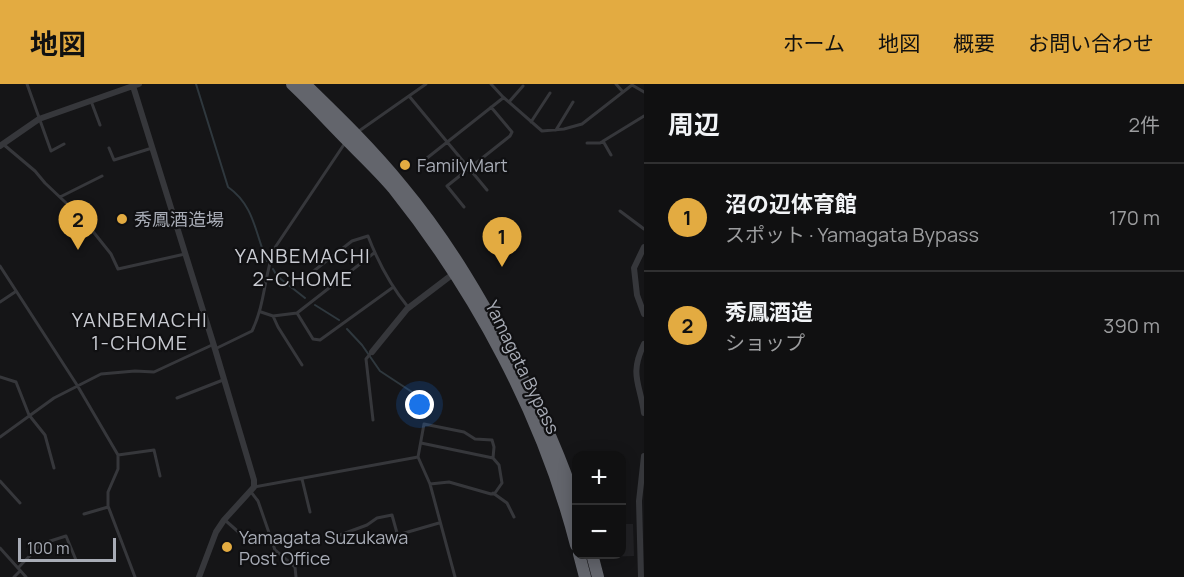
<!DOCTYPE html>
<html lang="ja">
<meta charset="utf-8">
<style>
:root{--surface:#101011;--page:#19191a;--text:#f1f3f6;--muted:#9c9d9f;--line:#303031;--accent:#e3ab41}
body{margin:0;font-family:Manrope,"Noto Sans JP",sans-serif;background:var(--page);color:var(--text)}
.controls{position:absolute;right:18px;bottom:18px;display:grid;overflow:hidden;border-radius:12px;box-shadow:0 3px 15px #0003}
.controls button{width:54px;height:54px;display:grid;place-items:center;padding:0;border:0;border-bottom:2px solid var(--line);background:var(--surface);color:var(--text);font:30px sans-serif}
.scale{position:absolute;left:18px;bottom:15px;width:98px;box-sizing:border-box;padding-left:6px;border:3px solid #a8acb6;border-top:0;font-size:16px;line-height:21px;white-space:nowrap;color:#a8acb6;-webkit-text-stroke:4px #101012;paint-order:stroke}
.you{position:absolute;left:420px;top:321px;width:21px;height:21px;margin:-15px;border:4px solid #fff;border-radius:50%;background:#1a73e8;box-shadow:0 0 0 9px #1a73e833}
.badge{display:grid;place-items:center;width:39px;height:39px;border-radius:50%;background:var(--accent);color:#111;font-size:20px;font-weight:700}
.pin{position:absolute;translate:-50% -50px;filter:drop-shadow(0 2px 3px #0008)}
.pin::after{content:'';position:absolute;top:32px;width:21px;height:18px;background:inherit;clip-path:polygon(0 0,100% 0,50% 100%)}
.list{margin:0;padding:0;list-style:none}
h2{display:flex;justify-content:space-between;align-items:center;height:78px;margin:0;padding:0 24px;font-size:26px}
h2 small{font-size:20px;font-weight:400;color:var(--muted)}
.list li{display:grid;grid-template-columns:39px 1fr auto;gap:18px;align-items:center;box-sizing:border-box;height:108px;padding:0 24px;border-top:2px solid var(--line)}
.list b{display:block;font-size:22px;white-space:nowrap}
.list p{margin:0;font-size:20px;white-space:nowrap;color:var(--muted)}
.list em{font-size:20px;font-style:normal;color:var(--muted)}
.map{position:relative;flex:none;width:644px;height:493px;overflow:hidden}
header{display:flex;align-items:center;gap:36px;box-sizing:border-box;height:84px;padding:0 30px;background:var(--accent);color:#111}
header strong{font-size:28px}
nav{display:flex;gap:33px;margin-inline-start:auto;font-size:21px}
main{display:flex}
aside{flex:1;background:var(--surface)}
.map>svg:first-child{display:block}
</style>
<header>
<strong>地図</strong>
<nav><a>ホーム</a><a>地図</a><a>概要</a><a>お問い合わせ</a></nav>
</header>
<main>
<div class="map">
<svg width="644" height="493" viewBox="0 0 644 493">
<rect width="100%" height="100%" fill="#151517"/>
<!-- built -->
<path fill="#212124" d="M622 440H633L634 472 604 473V471L622 470Z"/>
<g fill="none" stroke-linecap="round" stroke-linejoin="round">
<!-- stream -->
<path stroke="#2f383e" stroke-width="2" d="M196 0 228 103C255 122 255 150 267 177
M273 185 277 192 305 214
M315 221 339 236
M347 245 362 261 380 287 412 308"/>
<!-- lane -->
<path stroke="#36373b" stroke-width="3" d="M27 0 51 67 64 60
M491 0 503 13 542 47 564 45 582 40 632 1 644 8
M616 0 623 8
M409 12 487 106
M91 17 100 41
M509 18 523 2
M531 38 550 9
M556 46 573 18
M359 47 426 0
M603 57 611 71
M587 59H600L644 32
M3 60 35 87 45 99 83 135 111 170 118 185 185 170
M109 64 114 76 152 64
M422 78 503 14
M60 113 102 92
M464 123 447 102 510 52 512 48 491 23
M620 127 644 145
M0 182 77 301 118 371V385L108 408V422L135 493
M300 195 306 193 352 157 368 152C378 178 390 201 408 223
M0 218 15 208
M261 228 273 232 297 229 374 169
M297 229 313 255 320 256 392 204
M273 232 278 243 302 281
M215 265 252 247C265 220 264 194 274 165L345 59
M371 269 366 275 373 336
M0 293 16 298 29 331 45 351 54 384
M177 314 223 296
M424 340 464 348 475 355 492 356 494 363 493 374 499 381 502 399 495 409 491 410 449 398 430 400 418 373Z
M0 353 54 314 101 290 135 287 154 288 212 261
M421 359 493 374
M118 371 154 366 160 392
M302 395 310 428
M0 397 20 419
M430 400 455 493
M254 403 418 373
M251 408 258 417 275 466 295 483 296 493
M493 409 507 419 514 433
M84 430 108 423
M226 437 251 459
M340 451 367 441 377 434 392 431 397 449 401 450 439 439
M0 464 26 493
M18 484 41 460 66 452 76 476
M14 493 20 487"/>
<!-- street -->
<path stroke="#36373b" stroke-width="6" d="M139 0 133 2 215 265 254 396V403L224 436 216 448 199 493
M0 62 39 35 133 2
M644 163 634 184 637 211 644 230
M644 260C629 291 640 299 644 329
M372 268 407 225 453 190
M641 493 639 417 644 372"/>
<!-- highway -->
<path stroke="#63656c" stroke-width="12" d="M292 0C307 14 322 30 336 45 355 65 375 83 393 104 476 208 543 332 576 461
M305 0C339 33 372 65 402 102 448 157 484 219 517 283 540 327 561 373 576 420
M579 470 585 493
M592 470 598 493"/>
</g>
<!-- markers -->
<g fill="#e3ab41" stroke="#101012" stroke-width="2">
<circle cx="405" cy="81" r="6"/>
<circle cx="122" cy="135" r="6"/>
<circle cx="227" cy="463" r="6"/>
</g>
<g text-anchor="middle" dominant-baseline="central" stroke-width="4.5" stroke-linejoin="round" paint-order="stroke">
<!-- poi labels -->
<g font-size="18" fill="#a8acb6" stroke="#101012" text-anchor="start">
<text x="417" y="81">FamilyMart</text>
<text x="134" y="135">秀鳳酒造場</text>
<text x="239" y="453">Yamagata Suzukawa<tspan x="239" dy="21">Post Office</tspan></text>
</g>
<!-- street labels -->
<g font-size="18" fill="#a8acb6" stroke="#101012">
<text transform="translate(523 283) rotate(64)">Yamagata Bypass</text>
</g>
<!-- neighbourhood labels -->
<g font-size="20" letter-spacing="1.5" fill="#c9cbd2" stroke="#101012">
<text x="303" y="171">YANBEMACHI<tspan x="303" dy="23">2-CHOME</tspan></text>
<text x="140" y="235">YANBEMACHI<tspan x="140" dy="23">1-CHOME</tspan></text>
</g>
</g>
</svg>
<div class="controls">
<button>+</button>
<button>−</button>
</div>
<div class="scale">100 m</div>
<div class="you"></div>
<div class="pin badge" style="left:502px;top:183px">1</div>
<div class="pin badge" style="left:78px;top:166px">2</div>
</div>
<aside>
<h2>周辺<small>2件</small></h2>
<ul class="list">
<li><span class="badge">1</span><div><b>沼の辺体育館</b><p>スポット · Yamagata Bypass</p></div><em>170 m</em></li>
<li><span class="badge">2</span><div><b>秀鳳酒造</b><p>ショップ</p></div><em>390 m</em></li>
</ul>
</aside>
</main>
